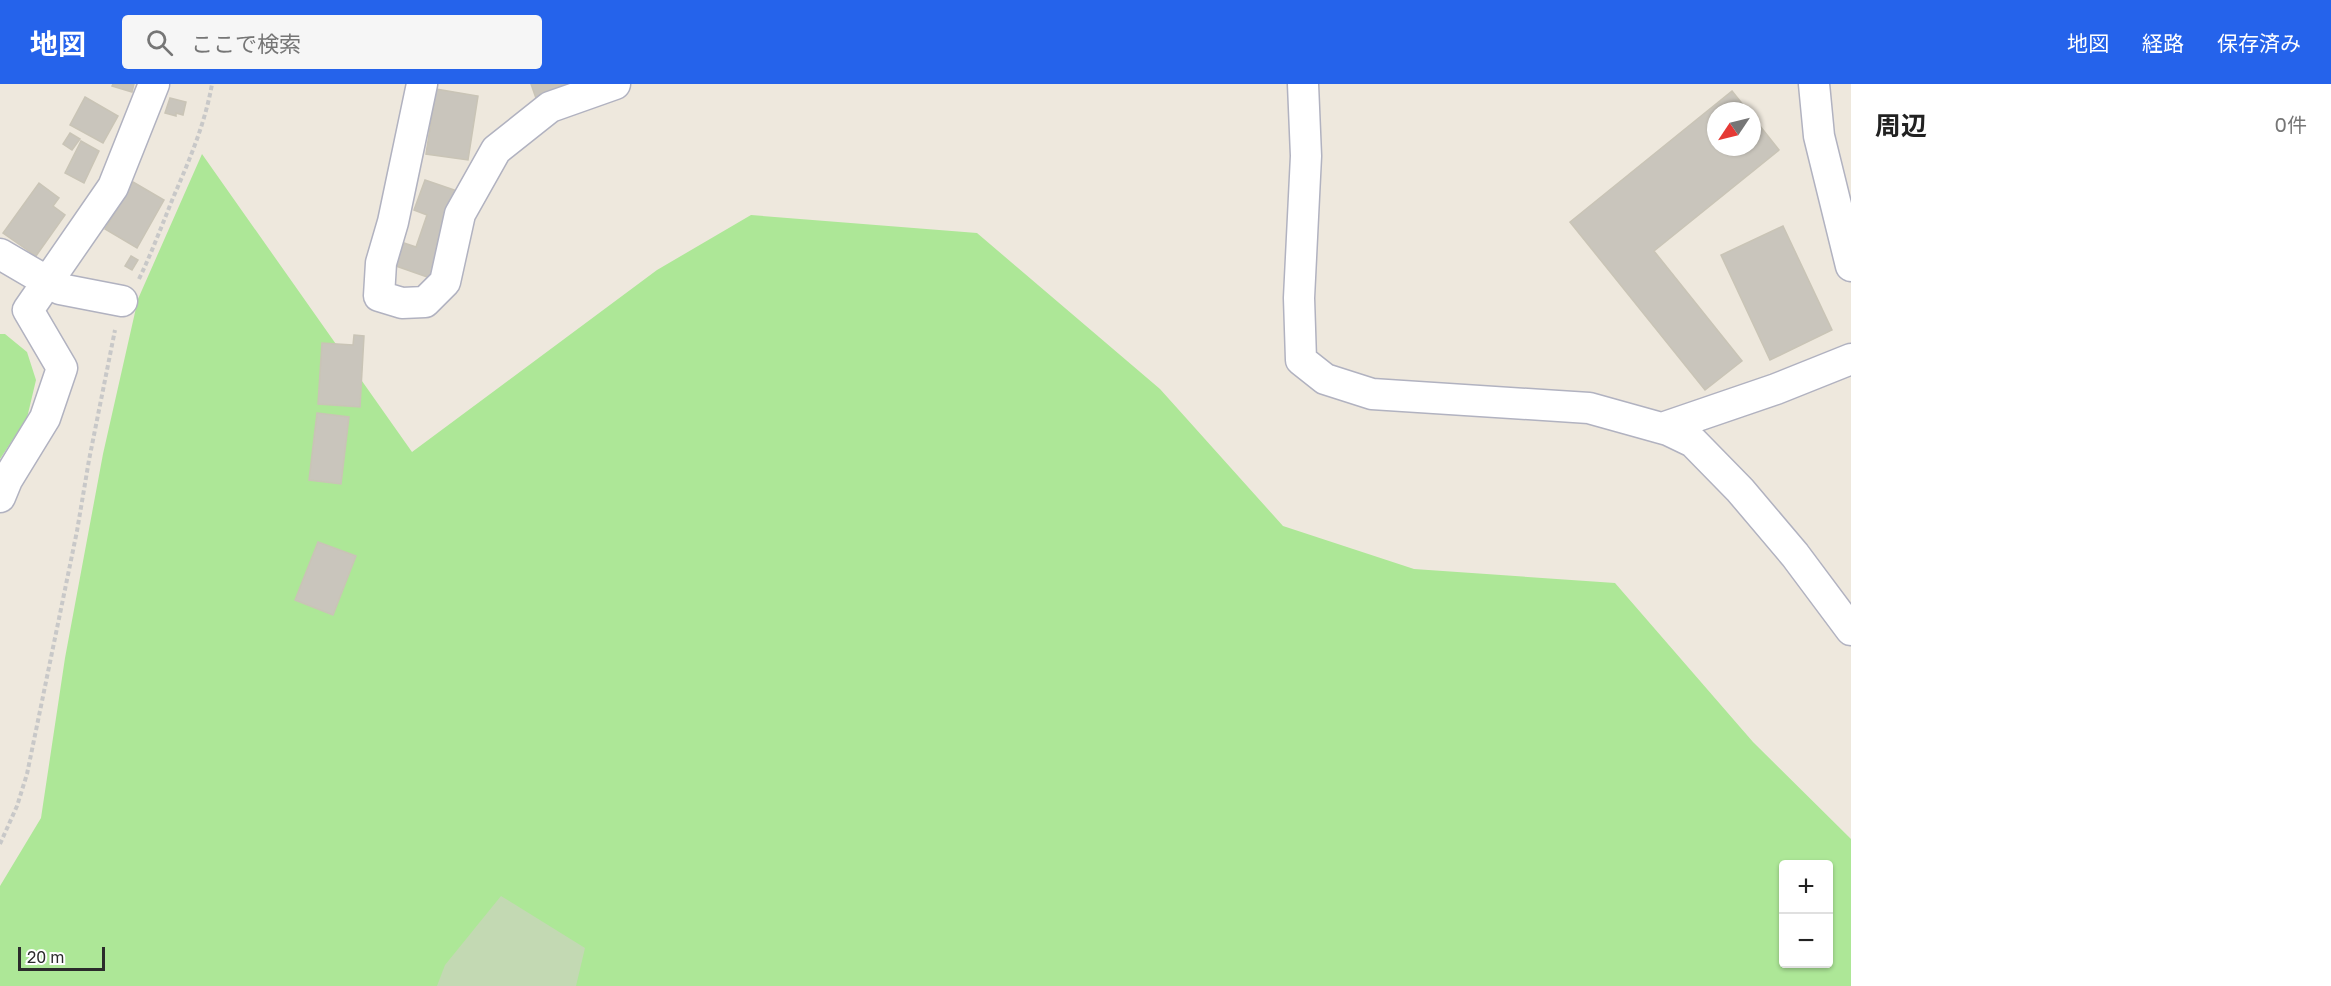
<!DOCTYPE html>
<html lang="ja">
<meta charset="utf-8">
<style>
:root{--surface:#fff;--page:#f6f6f6;--text:#222;--muted:#767676;--line:#e0e0e0;--accent:#2563eb}
body{margin:0;font-family:"Golos Text","Noto Sans JP",sans-serif;background:var(--page);color:var(--text)}
.controls{position:absolute;right:18px;bottom:18px;display:grid;overflow:hidden;border-radius:6px;box-shadow:0 2px 4px #0004}
.controls button{width:54px;height:54px;display:grid;place-items:center;padding:0;border:0;border-bottom:2px solid var(--line);background:var(--surface);color:var(--text);font:30px sans-serif}
.compass{position:absolute;left:1707px;top:18px;width:54px;height:54px;border-radius:50%;background:var(--surface);box-shadow:0 2px 4px #0004;rotate:235deg}
.scale{position:absolute;left:18px;bottom:15px;width:87px;box-sizing:border-box;padding-left:6px;border:3px solid #2b2b2b;border-top:0;font-size:16px;line-height:21px;white-space:nowrap;color:#2b2b2b;-webkit-text-stroke:4px #fff;paint-order:stroke}
.list{margin:0;padding:0;list-style:none}
h2{display:flex;justify-content:space-between;align-items:center;height:78px;margin:0;padding:0 24px;font-size:26px}
h2 small{font-size:20px;font-weight:400;color:var(--muted)}
.icon{flex:none;width:33px;height:33px;fill:none;stroke:currentColor;stroke-width:2;stroke-linecap:round;stroke-linejoin:round}
.map{position:relative;flex:none;width:1851px;height:902px;overflow:hidden}
header{display:flex;align-items:center;gap:36px;box-sizing:border-box;height:84px;padding:0 30px;background:var(--accent);color:#fff}
header strong{font-size:28px}
nav{display:flex;gap:33px;margin-inline-start:auto;font-size:21px}
.search{width:420px;height:54px;background:var(--page);display:flex;align-items:center;gap:15px;box-sizing:border-box;padding:0 21px;border-radius:6px;color:var(--muted);font-size:22px}
main{display:flex}
aside{flex:1;background:var(--surface)}
.map>svg:first-child{display:block}
</style>
<header>
<strong>地図</strong>
<div class="search"><svg class="icon" aria-label="search" viewBox="0 0 24 24"><circle cx="10" cy="10" r="6"/><path d="M15 15l6 6"/></svg>ここで検索</div>
<nav><a>地図</a><a>経路</a><a>保存済み</a></nav>
</header>
<main>
<div class="map">
<svg width="1851" height="902" viewBox="0 0 1851 902">
<rect width="100%" height="100%" fill="#eee8dd"/>
<!-- green -->
<path fill="#ade797" fill-rule="evenodd" d="M202 70 412 368 657 186 751 131 977 149 1160 305 1283 442 1414 485 1615 499 1753 658 1851 755V902H0V802L41 734 65 574 103 370 138 215ZM1784 780H1828V880H1784Z
M0 250H5L27 268 36 296 27 334 0 375Z"/>
<!-- cemetery -->
<path fill="#c3d9b3" d="M501 812 585 864 576 902H437L445 881Z"/>
<!-- building -->
<path fill="#c9c5bc" stroke="#c9c4b6" stroke-width="1.5" d="M113 0H134L132 8 112 2Z
M531 0H586L537 17Z
M436 5 478 12 468 76 426 70Z
M1732 7 1748 27H1716V63H1752V32L1779 66 1654 167 1742 277 1705 306 1570 138Z
M85 13 118 32 103 59 70 41Z
M170 14 186 18 183 31 176 29V32L165 29Z
M70 49 80 55 72 66 63 60Z
M81 57 99 67 84 99 65 89Z
M425 96 463 109 433 195 393 181 401 158 416 163 427 131 414 126Z
M133 98 164 116 137 164 105 145Z
M39 99 59 114 53 122 65 131 36 172 3 149Z
M1783 142 1832 246 1770 276 1721 171Z
M131 172 138 176 132 186 125 182Z
M354 251 364 252 360 323 318 320 322 259 353 261Z
M317 329 349 333 341 400 309 396Z
M318 458 356 472 333 531 295 516Z"/>
<g fill="none" stroke-linecap="round" stroke-linejoin="round">
<defs>
<path id="minor" d="M422 0 393 138 381 179 379 212 402 219 425 218 445 198 460 130 496 66 550 23 615 0
M1303 0 1306 72 1299 214 1301 276 1325 295 1372 310 1589 324 1668 346 1693 358 1740 406 1795 471 1851 546
M1814 0 1819 52 1851 182
M0 170 60 205 122 217
M1662 344 1776 305 1851 275
M0 413 7 396 45 334 62 284 28 226 113 103 154 0"/>
</defs>
<!-- minor casing -->
<use href="#minor" stroke="#b1b2c0" stroke-width="33"/>
<!-- path -->
<path stroke="#c8c8c8" stroke-width="4" stroke-dasharray="4.5 3" stroke-linecap="butt" d="M139 195C152 168 162 141 173 114 189 77 205 40 212 0
M0 760 17 722 27 690 77 447 89 376 115 246"/>
<!-- minor -->
<use href="#minor" stroke="#fff" stroke-width="30"/>
</g>
</svg>
<div class="controls">
<button>+</button>
<button>−</button>
</div>
<svg class="compass" viewBox="-18 -18 36 36"><path d="M0-13l5 13h-10z" fill="#e53935"/><path d="M0 13l5-13h-10z" fill="#767676"/></svg>
<div class="scale">20 m</div>
</div>
<aside>
<h2>周辺<small>0件</small></h2>
<ul class="list">
</ul>
</aside>
</main>
